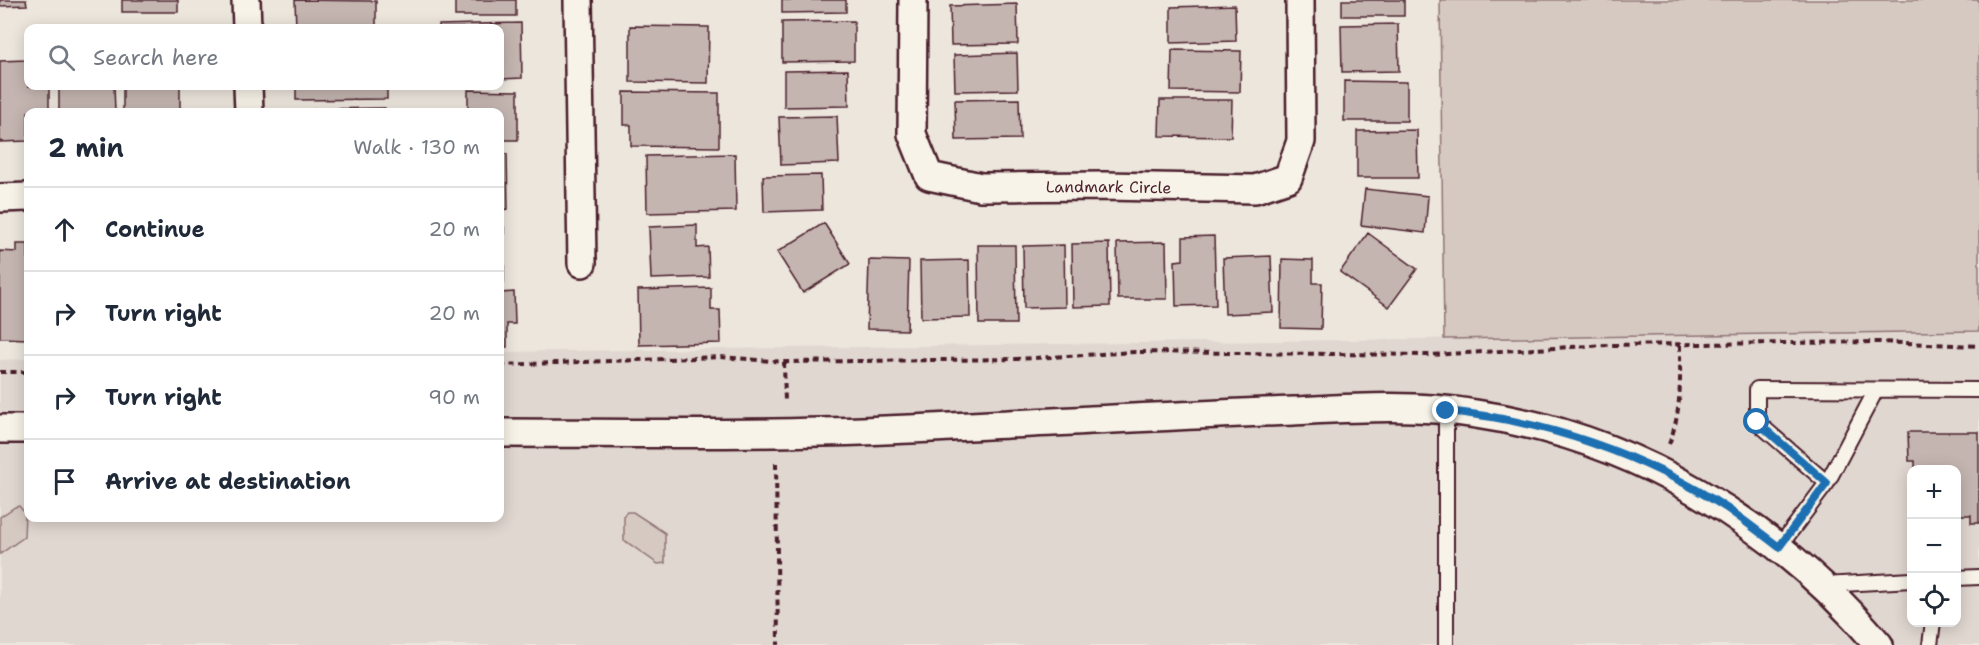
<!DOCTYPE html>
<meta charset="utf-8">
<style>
:root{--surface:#fff;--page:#f2f2f3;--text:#1f2937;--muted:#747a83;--line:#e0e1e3}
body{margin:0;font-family:"Shantell Sans",sans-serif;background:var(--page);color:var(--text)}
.controls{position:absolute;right:18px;bottom:18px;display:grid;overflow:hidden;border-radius:12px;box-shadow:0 3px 15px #0003}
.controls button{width:54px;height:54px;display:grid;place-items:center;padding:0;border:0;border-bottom:2px solid var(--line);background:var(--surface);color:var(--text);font:30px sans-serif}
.stop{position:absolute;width:18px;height:18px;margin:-14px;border:4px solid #1f6fb2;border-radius:50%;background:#fff}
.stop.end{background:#1f6fb2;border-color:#fff;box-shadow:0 2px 6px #0008}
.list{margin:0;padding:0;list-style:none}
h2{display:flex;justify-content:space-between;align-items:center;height:78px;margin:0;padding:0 24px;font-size:26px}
h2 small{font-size:20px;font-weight:400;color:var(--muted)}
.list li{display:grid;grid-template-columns:39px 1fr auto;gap:18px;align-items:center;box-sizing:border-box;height:84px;padding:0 24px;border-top:2px solid var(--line)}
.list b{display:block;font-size:22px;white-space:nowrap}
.list em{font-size:20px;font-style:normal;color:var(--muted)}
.icon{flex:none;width:33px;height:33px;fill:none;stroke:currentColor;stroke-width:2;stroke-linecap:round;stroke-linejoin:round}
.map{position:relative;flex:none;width:1979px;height:645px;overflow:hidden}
.search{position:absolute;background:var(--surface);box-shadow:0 3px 15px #0003;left:24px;top:24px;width:480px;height:66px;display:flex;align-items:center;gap:15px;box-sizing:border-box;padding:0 21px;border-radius:12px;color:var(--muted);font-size:22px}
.panel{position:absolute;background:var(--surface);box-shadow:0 3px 15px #0003;left:24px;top:108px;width:480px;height:414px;border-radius:12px}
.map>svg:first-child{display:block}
</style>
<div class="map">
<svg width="1979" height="645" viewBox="0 0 1979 645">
<rect width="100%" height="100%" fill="#ece6dd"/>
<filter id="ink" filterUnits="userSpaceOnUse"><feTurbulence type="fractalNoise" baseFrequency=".0167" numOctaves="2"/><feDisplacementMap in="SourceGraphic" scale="12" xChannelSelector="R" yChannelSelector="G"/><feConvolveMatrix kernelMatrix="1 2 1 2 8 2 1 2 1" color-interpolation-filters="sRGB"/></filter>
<g filter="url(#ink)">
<!-- built -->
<path fill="#e0d7d0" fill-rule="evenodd" d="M1979 331V645H0V360L28 359V518H500V352ZM1912 470H1956V622H1912Z"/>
<!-- green -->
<path fill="#d5c9c2" stroke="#907476" stroke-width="1.5" d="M1440 0H1979V331L1444 339Z
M19 506 25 513 24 537 0 554V517L15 507Z
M627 512H633L665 533V563L658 564 624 540V515Z"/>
<!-- building -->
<path fill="#c4b5b0" stroke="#4a1f2b" stroke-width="1.5" d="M0 0H26L27 5 0 6Z
M122 0H178V12H122Z
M295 0 376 1V28H296Z
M516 0V16H455V1L445 0Z
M782 0H846V12L782 13Z
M1342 0H1404V16H1342Z
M1017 4 1018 44 951 45 950 6Z
M1235 5 1236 41 1171 43V7Z
M854 21V61L782 62V22Z
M521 23 522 78 500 79V28H439V25Z
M1398 24 1399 71 1342 72 1341 25Z
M630 26 709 27 708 83 630 82Z
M1172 50 1241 51 1240 92 1171 91Z
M26 51H28V86H49V112H28V141L0 142V61L26 60Z
M1017 53 1018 90 955 91 954 55Z
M848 70 849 106 784 107V71Z
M1344 81 1407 82V121H1344Z
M59 86H114L115 112H59Z
M123 86H180V112H123Z
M296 86H387V99L296 100Z
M468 90 518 91V140H500V112H459H468Z
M624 92 719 93V147L631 146V125H624Z
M1019 99 1020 139 956 140 955 100Z
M1160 100H1232L1231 137 1159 136Z
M385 108V112H314V109Z
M837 116 839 163 781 165 779 117Z
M1417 130 1418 178H1357V131Z
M500 154H507L508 209 500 210Z
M735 154 736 211 647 213 646 156Z
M821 175 822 210 764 212 763 176Z
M1365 189 1428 196 1425 233 1361 225Z
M824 223 850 264 803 293 777 252Z
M697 225V248L708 247 709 277 651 279 649 227Z
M500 227H504V282H500Z
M1368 233 1417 269 1389 307 1340 272Z
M1214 236 1216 305 1176 306 1175 261 1183 260V237Z
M1166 242 1167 299H1118L1117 243Z
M1109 243 1110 306 1073 307 1072 244Z
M17 244H28V339L0 338V251L17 252Z
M978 245H1015L1016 324H979Z
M1064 245 1065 307 1024 308 1023 246Z
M1271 256 1273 312 1225 314 1223 258Z
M1282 259 1313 260V283H1322L1321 329 1281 328Z
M869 260 909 261 907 330 867 329Z
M969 260 970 317 921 318 920 261Z
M711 288V310H720L721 343 639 345 638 290Z
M514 292 515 324H507V347H500V293Z
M1908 432H1979V523H1971V515H1956V470H1915V461H1909Z"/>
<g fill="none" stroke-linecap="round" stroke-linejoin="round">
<defs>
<path id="service" d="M1876 390 1827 483 1757 422V389L1979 390
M1446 411V645
M1779 547 1827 483
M1956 578 1979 577
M1824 585 1912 580
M1930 645 1933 622"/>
<g id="minor">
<path d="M246 0 247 28"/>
<path d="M578 0 582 263"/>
<path id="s1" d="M913 0 912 134 929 176 981 187 1105 186 1255 189 1288 178 1301 141 1300 0"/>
<path d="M248 86 249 112"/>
<path d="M0 198 28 197"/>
<path d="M0 429H28"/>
<path d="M500 433C606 433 714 435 821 432 891 431 961 426 1032 423 1119 419 1207 414 1294 411 1355 408 1416 404 1476 414 1634 437 1777 524 1879 645"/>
</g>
</defs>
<!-- service casing -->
<use href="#service" stroke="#4a1f2b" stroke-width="18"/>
<!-- minor casing -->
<use href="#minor" stroke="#4a1f2b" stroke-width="32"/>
<!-- path -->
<path stroke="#4a1f2b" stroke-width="4" stroke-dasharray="6 4.5" stroke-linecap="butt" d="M784 362 785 403
M500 365 721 357 784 362 1017 359 1135 352 1429 355 1608 345 1879 342 1979 346
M0 372H28
M1669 444C1682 411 1680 379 1680 345
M776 463 778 645"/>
<!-- service -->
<use href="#service" stroke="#f7f3e8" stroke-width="14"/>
<!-- minor -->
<use href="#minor" stroke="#f7f3e8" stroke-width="27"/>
</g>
</g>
<g fill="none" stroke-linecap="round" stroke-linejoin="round" filter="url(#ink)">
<!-- route -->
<path stroke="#1f6fb2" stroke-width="8" d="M1446 411C1544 420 1645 455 1728 509 1745 521 1762 534 1779 547L1827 483 1757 422"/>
</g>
<g text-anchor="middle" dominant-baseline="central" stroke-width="4.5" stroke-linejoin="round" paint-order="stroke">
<!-- street labels -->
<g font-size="16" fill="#4a1f2b" stroke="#f7f3e8">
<text stroke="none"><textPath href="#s1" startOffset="360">Landmark Circle</textPath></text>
</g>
</g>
</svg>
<div class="controls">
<button>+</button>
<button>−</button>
<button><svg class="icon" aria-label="locate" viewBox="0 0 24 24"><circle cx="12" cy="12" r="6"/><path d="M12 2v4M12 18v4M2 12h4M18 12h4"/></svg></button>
</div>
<div class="stop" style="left:1757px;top:422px"></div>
<div class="stop end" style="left:1446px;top:411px"></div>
<div class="search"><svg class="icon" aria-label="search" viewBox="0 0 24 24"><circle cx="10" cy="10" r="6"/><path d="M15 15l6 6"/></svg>Search here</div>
<section class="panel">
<h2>2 min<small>Walk · 130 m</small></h2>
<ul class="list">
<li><svg class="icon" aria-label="ahead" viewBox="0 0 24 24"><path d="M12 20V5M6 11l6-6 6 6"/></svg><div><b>Continue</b></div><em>20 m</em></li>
<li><svg class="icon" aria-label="right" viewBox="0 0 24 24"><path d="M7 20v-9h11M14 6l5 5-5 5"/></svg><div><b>Turn right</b></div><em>20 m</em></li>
<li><svg class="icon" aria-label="right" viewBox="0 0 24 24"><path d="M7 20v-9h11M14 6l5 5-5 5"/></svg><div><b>Turn right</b></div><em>90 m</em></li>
<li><svg class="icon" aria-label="arrive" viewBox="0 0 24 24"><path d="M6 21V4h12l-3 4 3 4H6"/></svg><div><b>Arrive at destination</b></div></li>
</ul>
</section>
</div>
